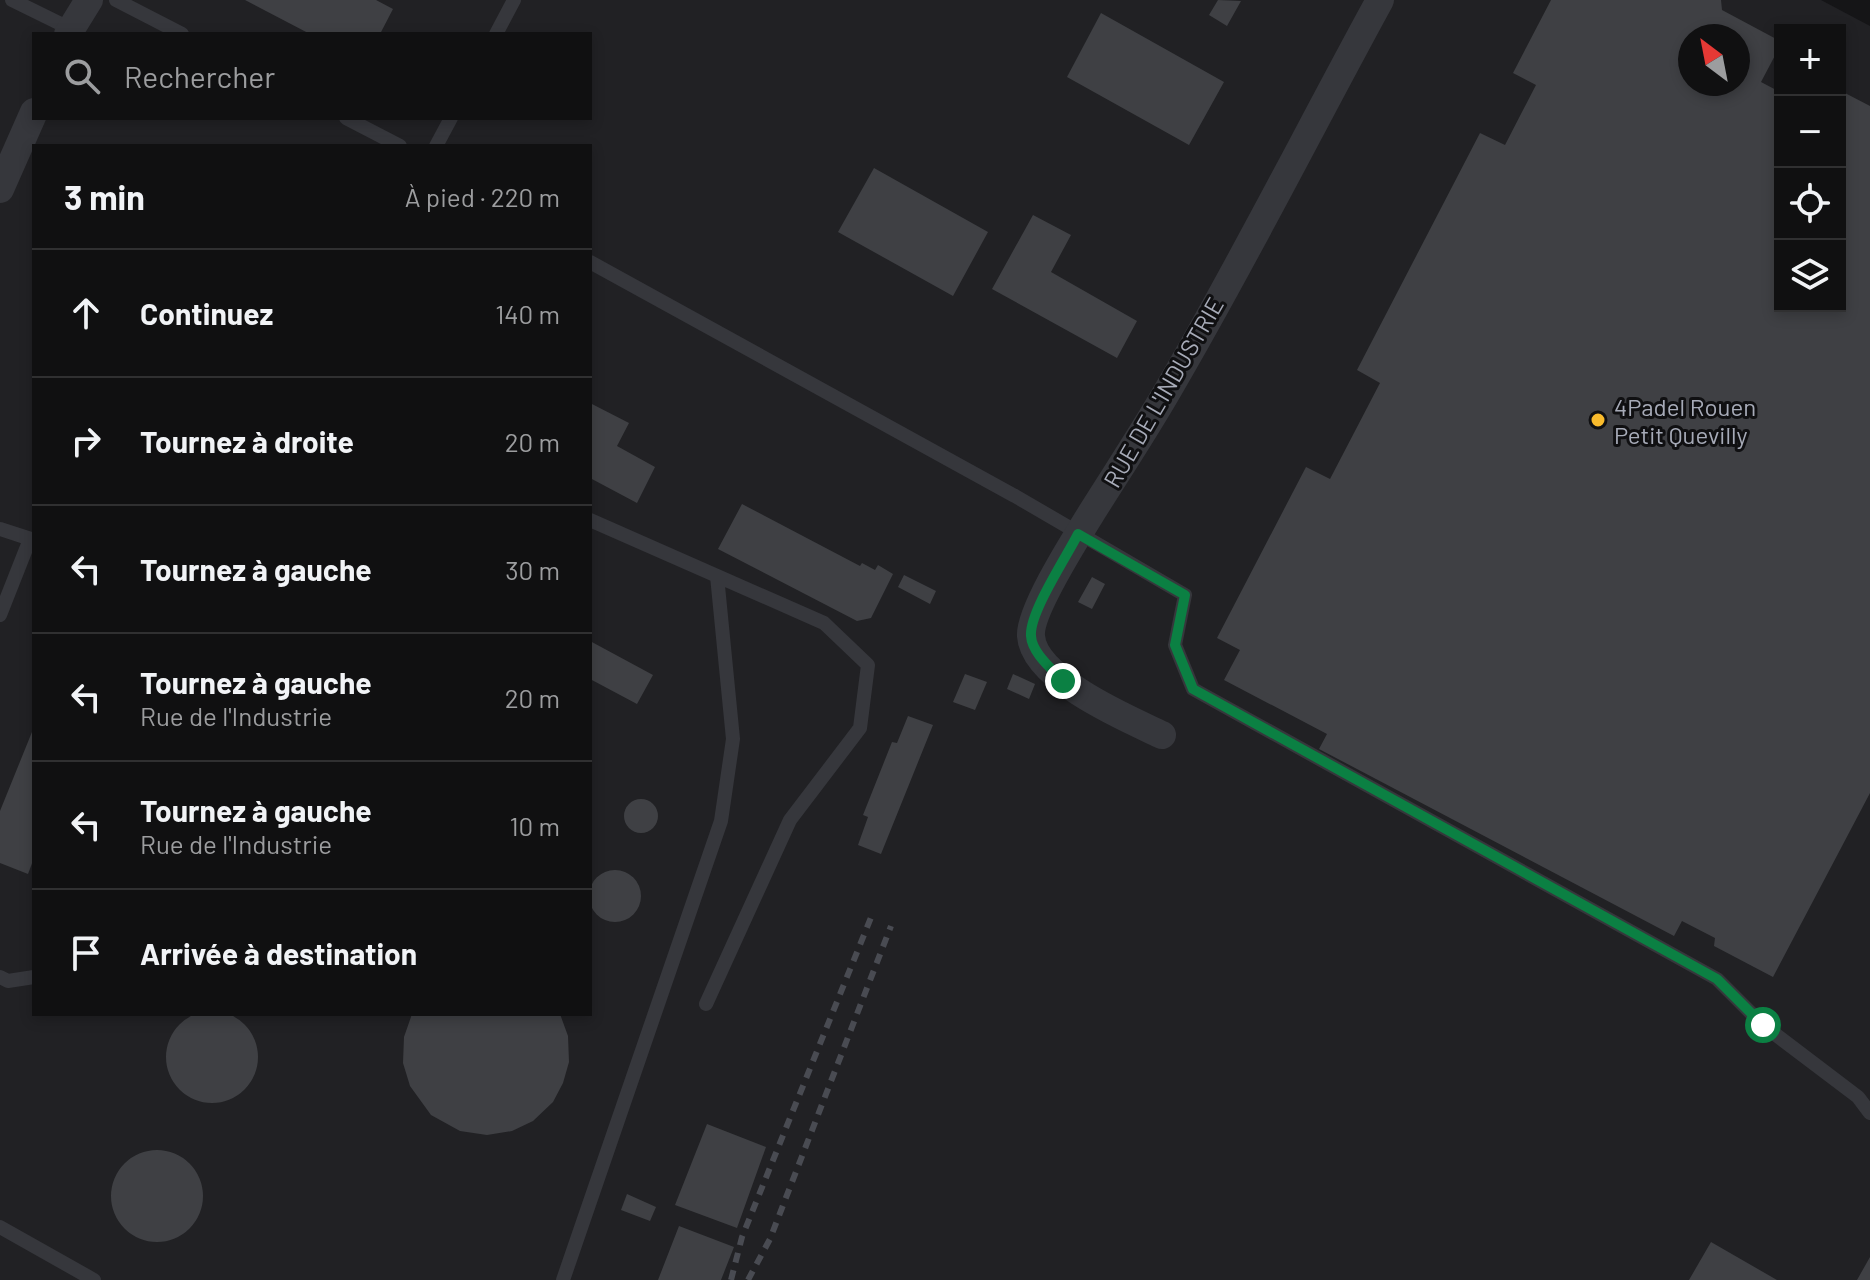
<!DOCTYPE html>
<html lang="fr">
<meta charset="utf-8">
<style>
:root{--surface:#101011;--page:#1e1e1f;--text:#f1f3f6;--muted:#9c9d9f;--line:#303031}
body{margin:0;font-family:Barlow,sans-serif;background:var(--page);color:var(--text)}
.controls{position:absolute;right:24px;top:24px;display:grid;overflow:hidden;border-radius:0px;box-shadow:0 4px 12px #0003}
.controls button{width:72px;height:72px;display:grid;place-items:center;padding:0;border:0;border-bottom:2px solid var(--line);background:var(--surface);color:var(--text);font:40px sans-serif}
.compass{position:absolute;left:1678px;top:24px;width:72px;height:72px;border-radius:50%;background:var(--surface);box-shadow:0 4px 12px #0003;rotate:328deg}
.stop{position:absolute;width:24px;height:24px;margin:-18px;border:6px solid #0b8043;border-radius:50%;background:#fff}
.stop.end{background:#0b8043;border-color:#fff;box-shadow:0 2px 8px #0008}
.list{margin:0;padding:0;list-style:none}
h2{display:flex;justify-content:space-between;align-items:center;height:104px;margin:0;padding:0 32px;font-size:34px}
h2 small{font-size:26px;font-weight:400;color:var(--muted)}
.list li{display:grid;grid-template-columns:52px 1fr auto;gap:24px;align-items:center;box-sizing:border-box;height:128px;padding:0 32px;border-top:2px solid var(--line)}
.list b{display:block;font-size:30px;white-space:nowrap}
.list p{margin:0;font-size:26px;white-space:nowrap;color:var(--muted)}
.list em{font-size:26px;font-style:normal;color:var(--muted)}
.icon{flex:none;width:44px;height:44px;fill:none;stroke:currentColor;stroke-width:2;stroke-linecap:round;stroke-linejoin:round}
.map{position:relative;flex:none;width:1870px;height:1280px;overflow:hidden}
.search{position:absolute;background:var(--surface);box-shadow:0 4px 12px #0003;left:32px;top:32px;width:560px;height:88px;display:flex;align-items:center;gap:20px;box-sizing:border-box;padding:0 28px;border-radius:0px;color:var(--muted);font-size:30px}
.panel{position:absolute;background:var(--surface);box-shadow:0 4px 12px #0003;left:32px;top:144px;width:560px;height:872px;border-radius:0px}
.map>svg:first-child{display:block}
</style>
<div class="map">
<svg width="1870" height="1280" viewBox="0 0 1870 1280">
<rect width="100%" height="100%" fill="#151517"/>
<!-- built -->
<path fill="#212124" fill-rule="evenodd" d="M0 0H1821L1870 26V1280H0ZM1780 30H1840V306H1780ZM34 34H590V118H34ZM1690 36H1738V84H1690ZM34 146H590V1014H34Z"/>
<!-- building -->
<path fill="#3f4044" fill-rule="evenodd" d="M245 0H376L393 9 380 34H310Z
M1218 0 1241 1 1227 26 1209 15Z
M1551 0H1721L1722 10 1780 41V46L1761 82 1780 92V306H1840V101L1845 93 1870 106V793L1773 977 1714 946 1715 938 1682 921 1674 936 1319 749 1327 734 1224 680 1240 650 1217 638 1306 467 1330 479 1380 383 1357 370 1480 133 1505 145 1536 85 1513 73ZM1690 36H1738V84H1690Z
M1101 13 1224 82 1189 145 1067 77Z
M874 168 988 232 953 296 838 232Z
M1033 215 1071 235 1051 272 1137 321 1117 358 992 289Z
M590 403 629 423 617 446 655 467 637 503 590 478Z
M742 504 860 566 862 563 875 570 878 565 893 574 871 618 857 621 718 549Z
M904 575 936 591 930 604 898 587Z
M1092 577 1105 584 1092 609 1078 602Z
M590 641 653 675 637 704 590 679Z
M965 674 987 682 975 710 953 702Z
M1013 674 1035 684 1029 699 1007 689Z
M908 716 933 725 881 854 858 845 868 817 863 815 892 742 897 743Z
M34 727V858L28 874 0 863V811Z
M624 816a17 17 0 1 1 34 0a17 17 0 1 1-34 0Z
M589 896a26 26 0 1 1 52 0a26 26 0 1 1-52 0Z
M166 1057a46 46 0 1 1 92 0a46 46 0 1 1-92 0Z
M412 1014H560L568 1036 569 1062 563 1083 553 1102 533 1121 512 1131 487 1135 460 1131 431 1115 410 1086 403 1063 404 1037Z
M707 1124 766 1147 737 1228 675 1205Z
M111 1196a46 46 0 1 1 92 0a46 46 0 1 1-92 0Z
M627 1194 656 1207 650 1221 621 1210Z
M679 1226 734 1247 721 1280H658Z
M1711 1242 1777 1280H1689Z
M1870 1257V1280H1857Z"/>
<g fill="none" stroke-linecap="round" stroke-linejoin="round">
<!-- lane -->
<path stroke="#36373c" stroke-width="14" d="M12 0 71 29
M116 0 182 34
M496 34 514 0
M346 118 400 146
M436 146 451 118
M590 262 1015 496 1185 595 1175 645 1193 689 1717 979 1763 1025 1858 1097 1870 1113
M590 520 824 623 868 665 860 728 790 820 706 1004
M0 529 34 540
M0 615 30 539
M0 977 8 981 34 977
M0 1227 94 1280
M563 1280 721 821 733 739 717 576"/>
<!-- street -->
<path stroke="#36373c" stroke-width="28" d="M68 34 89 0
M0 189 34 112
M1162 735C1128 719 1034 679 1031 636 1029 611 1078 535 1092 512 1119 469 1147 427 1172 383 1245 258 1310 128 1380 0"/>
<!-- rail -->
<path stroke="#494b52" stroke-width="6" stroke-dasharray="10 8" stroke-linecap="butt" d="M731 1280 742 1237 872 915
M748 1280 770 1239 891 926"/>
</g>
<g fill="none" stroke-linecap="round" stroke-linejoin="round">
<!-- route -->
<path stroke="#0b8043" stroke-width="10" d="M1063 681C1052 669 1032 653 1031 636 1029 613 1067 556 1078 534L1185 595 1175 645 1193 689 1717 979 1763 1025"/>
</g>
<!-- markers -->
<circle fill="#f9bb2c" stroke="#101012" stroke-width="3" cx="1598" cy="420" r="8"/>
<g text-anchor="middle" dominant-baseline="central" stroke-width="6" stroke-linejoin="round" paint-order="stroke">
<!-- street labels -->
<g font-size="24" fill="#a7abb8" stroke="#101012">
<text transform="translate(1163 392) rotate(-60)">RUE DE L'INDUSTRIE</text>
</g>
<!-- poi labels -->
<g font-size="24" fill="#a7abb8" stroke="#101012" text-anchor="start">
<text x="1614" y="406">4Padel Rouen<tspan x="1614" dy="28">Petit Quevilly</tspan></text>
</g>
</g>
</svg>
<div class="controls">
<button>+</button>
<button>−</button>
<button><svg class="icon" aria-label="locate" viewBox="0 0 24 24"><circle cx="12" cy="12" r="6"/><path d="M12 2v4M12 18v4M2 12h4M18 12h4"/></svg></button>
<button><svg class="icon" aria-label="layers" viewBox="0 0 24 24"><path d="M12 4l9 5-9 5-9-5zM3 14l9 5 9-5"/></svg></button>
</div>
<svg class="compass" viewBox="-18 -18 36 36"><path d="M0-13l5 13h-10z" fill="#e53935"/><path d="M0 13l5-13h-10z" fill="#9c9d9f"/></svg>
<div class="stop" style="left:1763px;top:1025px"></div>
<div class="stop end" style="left:1063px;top:681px"></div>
<div class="search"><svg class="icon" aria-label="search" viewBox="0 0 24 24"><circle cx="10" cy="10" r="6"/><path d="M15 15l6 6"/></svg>Rechercher</div>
<section class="panel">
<h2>3 min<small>À pied · 220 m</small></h2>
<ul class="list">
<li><svg class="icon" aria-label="ahead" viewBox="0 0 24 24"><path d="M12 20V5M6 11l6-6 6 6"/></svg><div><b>Continuez</b></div><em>140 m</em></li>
<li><svg class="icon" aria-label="right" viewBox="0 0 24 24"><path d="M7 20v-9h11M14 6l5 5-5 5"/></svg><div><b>Tournez à droite</b></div><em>20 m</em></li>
<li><svg class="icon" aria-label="left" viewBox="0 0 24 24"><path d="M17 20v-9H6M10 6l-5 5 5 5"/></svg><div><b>Tournez à gauche</b></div><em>30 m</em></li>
<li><svg class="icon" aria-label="left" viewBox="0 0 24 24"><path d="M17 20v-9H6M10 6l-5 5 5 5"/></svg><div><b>Tournez à gauche</b><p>Rue de l'Industrie</p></div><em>20 m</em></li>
<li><svg class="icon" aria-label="left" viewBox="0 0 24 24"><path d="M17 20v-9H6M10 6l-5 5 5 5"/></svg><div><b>Tournez à gauche</b><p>Rue de l'Industrie</p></div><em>10 m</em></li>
<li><svg class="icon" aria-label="arrive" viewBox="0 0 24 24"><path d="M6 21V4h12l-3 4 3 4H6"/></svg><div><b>Arrivée à destination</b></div></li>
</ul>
</section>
</div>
